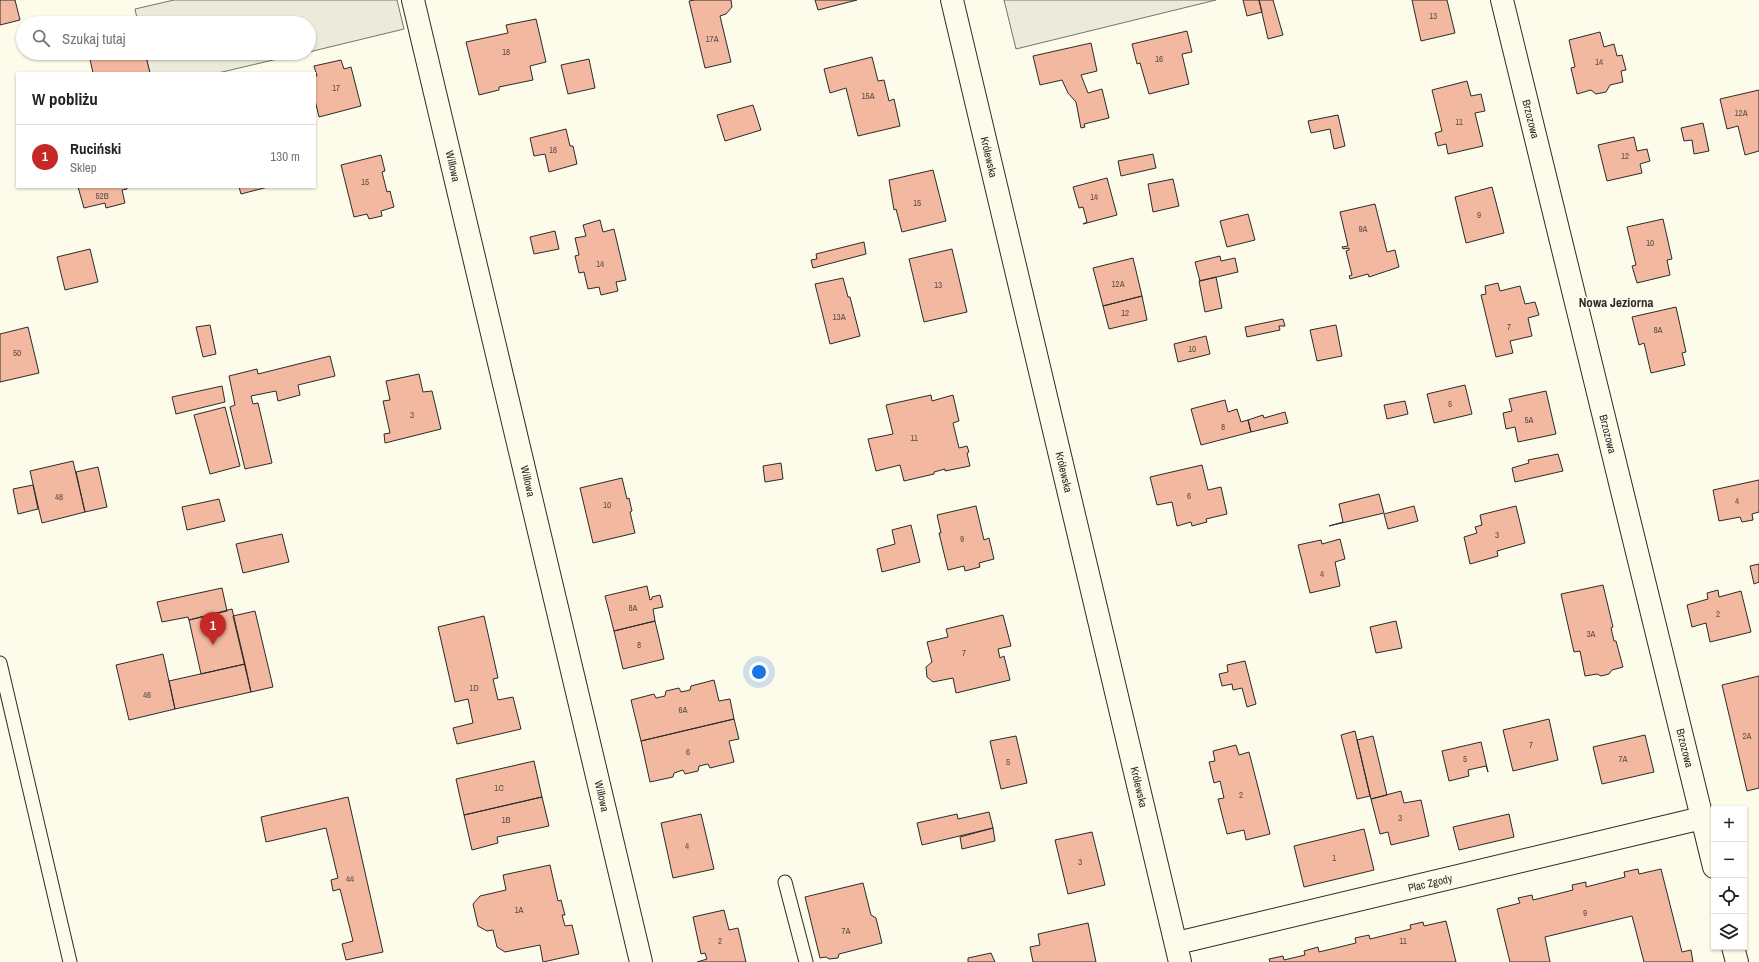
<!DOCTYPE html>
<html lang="pl">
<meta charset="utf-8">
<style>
:root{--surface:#fff;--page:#f6f6f6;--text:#222;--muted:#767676;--line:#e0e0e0;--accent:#c62828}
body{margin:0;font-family:"Archivo Narrow",sans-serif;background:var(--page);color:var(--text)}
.controls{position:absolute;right:12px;bottom:12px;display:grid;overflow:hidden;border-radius:0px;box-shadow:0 1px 3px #0004}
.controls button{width:36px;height:36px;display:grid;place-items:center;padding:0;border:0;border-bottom:1px solid var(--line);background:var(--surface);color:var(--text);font:20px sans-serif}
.you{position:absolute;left:759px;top:672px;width:14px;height:14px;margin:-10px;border:3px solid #fff;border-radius:50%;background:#1a73e8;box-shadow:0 0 0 6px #1a73e833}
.badge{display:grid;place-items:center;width:26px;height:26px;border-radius:50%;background:var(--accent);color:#fff;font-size:13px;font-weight:700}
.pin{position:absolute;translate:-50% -33px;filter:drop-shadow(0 1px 2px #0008)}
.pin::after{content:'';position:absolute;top:21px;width:14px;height:12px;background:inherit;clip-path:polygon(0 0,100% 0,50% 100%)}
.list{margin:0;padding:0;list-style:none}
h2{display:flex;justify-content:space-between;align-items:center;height:52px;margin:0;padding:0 16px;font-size:17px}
h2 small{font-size:13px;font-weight:400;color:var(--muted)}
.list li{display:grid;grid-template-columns:26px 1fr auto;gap:12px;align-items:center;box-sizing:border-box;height:64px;padding:0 16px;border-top:1px solid var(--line)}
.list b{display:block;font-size:15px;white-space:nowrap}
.list p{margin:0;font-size:13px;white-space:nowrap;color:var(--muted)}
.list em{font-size:13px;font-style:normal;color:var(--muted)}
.icon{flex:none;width:22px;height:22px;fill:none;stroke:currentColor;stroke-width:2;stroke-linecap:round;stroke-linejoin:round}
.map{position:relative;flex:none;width:1759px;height:962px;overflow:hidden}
.search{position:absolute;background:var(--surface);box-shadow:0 1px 3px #0004;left:16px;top:16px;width:300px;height:44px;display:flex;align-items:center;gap:10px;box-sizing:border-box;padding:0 14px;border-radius:22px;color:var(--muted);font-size:15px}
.panel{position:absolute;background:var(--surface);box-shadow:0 1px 3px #0004;left:16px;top:72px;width:300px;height:116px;border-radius:0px}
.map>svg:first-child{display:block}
</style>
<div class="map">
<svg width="1759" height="962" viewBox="0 0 1759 962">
<rect width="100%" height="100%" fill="#fdfbea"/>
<!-- green -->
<path fill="#ecebdb" stroke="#74746e" d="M174 0H397L404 29 309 52V23H138L135 9Z
M1004 0H1216L1016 49Z
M145 53H303L218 73H150Z"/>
<!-- building -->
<path fill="#f2b8a0" stroke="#2b2b2b" d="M0 0H15L20 20 0 25Z
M695 0H731L732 7 726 14 720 16 731 62 705 68 689 1Z
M815 0H857L818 10Z
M1243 0H1259L1262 12 1247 16Z
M1259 0H1273L1283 35 1268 39Z
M1412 0H1447L1455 33 1421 41Z
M536 19 546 62 530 66 533 80 499 87V90L479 95 466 42 508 33 506 25Z
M1187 31 1192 52 1182 54 1189 84 1149 94 1140 63 1137 64 1132 44Z
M1600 32 1604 47 1614 44 1617 56 1622 55 1626 70 1621 71 1623 82 1610 85 1606 92 1596 94 1591 90 1577 94 1571 68 1575 67 1569 40Z
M1091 43 1097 71 1081 75 1088 93 1102 89 1109 118 1084 124 1085 127 1081 128 1076 102 1068 93 1062 80 1040 85 1033 56Z
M98 53H145L150 73H93L89 55Z
M872 57 878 81 884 80 889 101 894 99 900 126 858 136 846 88 830 93 824 69Z
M589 59 595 88 568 94 561 65Z
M341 60 344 69 351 67 361 106 319 117 315 100V76H317L314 66Z
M1467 81 1471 96 1481 94 1485 111 1475 113 1483 146 1448 154 1446 144 1438 146 1435 133 1442 131 1432 90Z
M1759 90V151L1745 155 1738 126 1727 129 1720 99Z
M753 105 761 130 725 141 717 115Z
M1338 115 1345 146 1334 149 1330 129 1311 133 1308 121Z
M1703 123 1709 151 1694 154 1692 140 1684 141 1681 128Z
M566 129 570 146H573L577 164 549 172 545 154 534 156 530 138Z
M1634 137 1637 151 1647 149 1650 161 1640 164 1642 173 1607 181 1598 145Z
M1153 154 1156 168 1121 176 1118 161Z
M381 155 385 171 382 172 387 192 390 191 394 207 381 211 382 216 369 219 367 214 354 217 341 165Z
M933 170 946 221 902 232 896 209 894 210 889 180Z
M1107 178 1117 215 1083 224 1087 222 1083 207 1079 208 1073 187Z
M1173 179 1179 206 1153 212 1148 184Z
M78 187H127V189L122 190 125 203 106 208 105 203 84 208Z
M239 187H268L241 194Z
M1492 187 1504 233 1466 243 1455 197Z
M1375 204 1387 252 1395 250 1399 267 1369 277 1368 274 1350 279 1349 276 1352 275 1346 251 1349 250V248L1343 249 1342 247 1348 246 1340 212Z
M1248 214 1255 240 1227 247 1220 221Z
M1663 219 1672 259 1667 260 1670 275 1637 283 1632 266 1636 265 1627 227Z
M600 220 603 232 614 229 626 280 616 282 618 291 601 295 599 287 588 289 584 272 579 273 575 256 579 255 575 238 586 236 583 225Z
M555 231 559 249 534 254 530 237Z
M864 242 866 254 813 268 811 260 817 259 816 254Z
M90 249 98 282 65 290 57 257Z
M952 249 967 312 924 322 909 259Z
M1220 256 1221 261 1235 258 1238 272 1200 281 1195 262Z
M1133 258 1142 296 1103 306 1093 268Z
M1216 277 1222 308 1205 312 1199 281Z
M843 278 848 297H850L860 336 830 344 815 284Z
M1498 283 1500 291 1520 286 1525 304 1535 302 1539 315 1528 318 1532 336 1510 341 1513 353 1496 357 1481 295 1486 294 1485 286Z
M1142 296 1147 320 1109 329 1103 306Z
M1676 307 1686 352 1682 353 1685 365 1651 373 1644 343 1639 345 1632 317Z
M1283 319 1285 326H1279L1280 330 1247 337 1245 327Z
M210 325 216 354 203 357 196 327Z
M1336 325 1342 356 1317 361 1310 330Z
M28 327 39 373 0 382V334Z
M1206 336 1210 354 1178 362 1174 344Z
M330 356 335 376 298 385 300 395 278 401 276 391 251 396 253 404 258 403 272 463 245 469 230 407 235 405 229 376 257 369 258 374Z
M419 374 423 392 432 391 441 429 385 443 384 434 390 433 383 401 390 400 386 381Z
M1465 385 1472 414 1434 423 1427 394Z
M222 386 225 402 176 414 172 397Z
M1546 391 1556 434 1518 442 1515 427 1506 429 1503 413 1512 411 1509 399Z
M931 395 932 401 953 395 959 421 953 423 959 448 967 446 969 452 967 453 970 466 945 471V469L934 472V474L904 481 900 465 876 471 868 439 893 434 886 405Z
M1225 400 1228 412 1237 409 1241 422 1248 420 1251 432 1201 445 1191 409Z
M1405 401 1408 414 1387 419 1384 405Z
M225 407 240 466 210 474 194 415Z
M1285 412 1288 423 1251 432 1248 420 1263 415 1264 418Z
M1558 454 1563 471 1515 482 1512 468 1529 463 1528 460Z
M73 461 85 512 42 523 30 471Z
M781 463 783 479 765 482 763 466Z
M1202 465 1208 490 1221 487 1227 514 1206 519 1207 522 1192 526 1191 522 1177 526 1172 502 1157 505 1150 477Z
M98 467 107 507 85 512 76 472Z
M622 478 627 499 629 498 632 511 630 512 635 533 593 543 580 488Z
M1759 480V512L1752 514 1753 520 1742 522 1740 517 1719 521 1713 490Z
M33 485 38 509 18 514 13 489Z
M1379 494 1384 513 1329 526 1343 522 1339 504Z
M219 499 225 521 187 530 182 507Z
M976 506 984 540 989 538 994 559 979 563 980 567 965 571 964 566 948 570 939 533H941L937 515Z
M1414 506 1418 521 1388 529 1384 514Z
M1516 506 1525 543 1497 551 1498 556 1470 564 1464 537 1477 533 1475 527 1482 525 1480 515Z
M911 525 920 562 882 572 877 549 895 544 892 530Z
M282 534 289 562 243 573 236 544Z
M1340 539 1345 559 1335 562 1340 586 1310 593 1298 545 1321 540 1322 544Z
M1759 564V582L1754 584 1750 566Z
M1603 585 1613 627 1611 628 1614 641H1616L1623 667 1612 670 1609 674 1601 676 1597 674 1585 676 1580 651 1574 652 1561 594Z
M647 586 650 600 652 599V597L660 595 663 607 653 609 655 621 614 631 605 596Z
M222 588 227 611 189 620 188 617 162 622 157 602Z
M1718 590 1719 597 1741 591 1751 632 1710 642 1706 623 1692 627 1687 605 1708 599 1707 593Z
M232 609 245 664 201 674 189 620Z
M255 611 273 687 251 692 233 616Z
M1003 615 1011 646 998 649 1000 658 1004 656 1010 680 956 693 953 678 933 682 927 677 926 667 932 662 927 642 948 637 946 629Z
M484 616 498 678 493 679 498 700 513 697 521 729 457 744 453 728 473 723 468 699 455 702 438 627Z
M655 621 664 659 623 669 614 631Z
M1396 621 1402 648 1376 653 1370 627Z
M163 654 175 709 129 720 116 665Z
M1245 661 1256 704 1247 707 1242 688 1233 690 1232 684 1222 686 1219 674 1228 672 1227 665Z
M245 664 251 692 175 709 169 681Z
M1759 676V788L1747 791 1722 685Z
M714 680 719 701 730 699 734 719 641 741 631 700 654 694 656 698 665 696 666 691 679 688 681 692 690 690 691 686Z
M734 719 739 739 729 741 734 762 710 768 708 764 699 766 698 771 685 774 683 770 674 773 673 777 650 782 641 741Z
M1549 719 1558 760 1513 771 1503 730Z
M1355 731 1370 796 1357 799 1341 735Z
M1645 735 1654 772 1602 784 1593 747Z
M1016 736 1027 783 1001 789 990 741Z
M1373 736 1387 795 1371 799 1357 740Z
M1481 742 1488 772 1486 766 1468 770 1469 776 1449 781 1442 751Z
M1236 745 1239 755 1249 752 1270 834 1246 840 1244 830 1227 834 1218 799 1224 798 1220 781 1214 783 1209 762 1215 761 1213 751Z
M534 761 542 797 464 815 456 779Z
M1401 791 1404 803 1421 800 1429 836 1391 845 1388 832 1380 834 1371 799Z
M348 797 383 952 346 960 342 944 353 941 340 889 333 891 331 880 338 878 326 828 266 842 261 817Z
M542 797 549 826 497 837 498 843 472 850 464 815Z
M989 812 993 828 922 845 917 823 957 814 958 819Z
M701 814 714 869 673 878 661 823Z
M1509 814 1514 837 1459 850 1453 827Z
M993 828 995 841 962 849 960 837Z
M1364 829 1374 870 1304 887 1294 846Z
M1092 832 1105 885 1068 894 1055 840Z
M550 865 558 901 561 900 565 915H562L565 926 572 925 579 954 543 962 540 945 505 952 497 947 493 930 487 931 478 926 473 904 480 896 506 890 503 875Z
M1638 869 1639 874 1661 869 1682 952 1691 950 1693 962H1644L1632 916 1545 937 1550 962H1510L1497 909 1520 903 1518 898 1532 895 1533 900 1573 890 1572 885 1586 882V887L1625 877 1624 872Z
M863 883 871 915 876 918 882 943 839 954 838 958 829 959 826 957 820 958 805 897Z
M724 910 729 930 738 928 746 962H697L707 959 705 953 701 954 693 917Z
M1446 921 1456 962H1270L1269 959 1283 956 1284 960 1305 955 1304 951 1318 947 1319 952 1356 943 1355 938 1369 935 1370 939 1411 929 1410 925 1423 922 1424 926Z
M1088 923 1096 962H1033L1030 947 1040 945 1038 934Z
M991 953 995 962H968V958Z"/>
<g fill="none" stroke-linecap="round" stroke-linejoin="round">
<defs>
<path id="lane" d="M0 663 70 962
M785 882 806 962"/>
<path id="street" d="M413 0 641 962
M952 0 1180 962
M1502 0 1714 867
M1177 943 1702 818
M1733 947 1737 962"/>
</defs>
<!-- lane casing -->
<use href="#lane" stroke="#2b2b2b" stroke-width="15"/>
<!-- street casing -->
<use href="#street" stroke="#2b2b2b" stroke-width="24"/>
<!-- lane -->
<use href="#lane" stroke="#fdfbea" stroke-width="13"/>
<!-- street -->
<use href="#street" stroke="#fdfbea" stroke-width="22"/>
</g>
<g text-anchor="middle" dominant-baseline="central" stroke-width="3" stroke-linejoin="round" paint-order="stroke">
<!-- number labels -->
<g font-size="9" fill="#5d4e48">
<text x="1433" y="16">13</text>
<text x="712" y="39">17A</text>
<text x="506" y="52">18</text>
<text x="1159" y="59">16</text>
<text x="1599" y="62">14</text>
<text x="336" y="88">17</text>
<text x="868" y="96">15A</text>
<text x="1741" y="113">12A</text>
<text x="1459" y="122">11</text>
<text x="553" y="150">16</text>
<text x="1625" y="156">12</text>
<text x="365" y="182">15</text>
<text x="102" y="196">52B</text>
<text x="1094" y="197">14</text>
<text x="917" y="203">15</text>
<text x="1479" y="215">9</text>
<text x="1363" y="229">9A</text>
<text x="1650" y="243">10</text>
<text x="600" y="264">14</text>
<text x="1118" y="284">12A</text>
<text x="938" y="285">13</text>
<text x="1125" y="313">12</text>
<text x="839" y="317">13A</text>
<text x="1509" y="327">7</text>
<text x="1658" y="330">8A</text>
<text x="1192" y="349">10</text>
<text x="17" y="353">50</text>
<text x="1450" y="404">5</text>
<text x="412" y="415">3</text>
<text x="1529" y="420">5A</text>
<text x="1223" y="427">8</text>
<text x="914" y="438">11</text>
<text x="1189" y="496">6</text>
<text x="59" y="497">48</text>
<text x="1737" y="501">4</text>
<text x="607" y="505">10</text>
<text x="1497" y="535">3</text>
<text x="962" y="539">9</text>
<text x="1322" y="574">4</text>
<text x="633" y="608">8A</text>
<text x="1718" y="614">2</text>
<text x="1591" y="634">3A</text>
<text x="639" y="645">8</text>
<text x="964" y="653">7</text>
<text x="474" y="688">1D</text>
<text x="147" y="695">46</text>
<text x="683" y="710">6A</text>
<text x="1747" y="736">2A</text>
<text x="1531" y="745">7</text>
<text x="688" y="752">6</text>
<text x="1465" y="759">5</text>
<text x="1623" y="759">7A</text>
<text x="1008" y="762">5</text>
<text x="499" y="788">1C</text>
<text x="1241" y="795">2</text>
<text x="1400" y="818">3</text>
<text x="506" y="820">1B</text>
<text x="687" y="846">4</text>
<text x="1334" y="858">1</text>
<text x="1080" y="862">3</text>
<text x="350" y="879">44</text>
<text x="519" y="910">1A</text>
<text x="1585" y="913">9</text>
<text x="846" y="931">7A</text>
<text x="720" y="941">2</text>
<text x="1403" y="941">11</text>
</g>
<!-- street labels -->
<g font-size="11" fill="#2b2b2b" stroke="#fdfbea">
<text transform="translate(1531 119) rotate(76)">Brzozowa</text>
<text transform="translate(989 157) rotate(77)">Królewska</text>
<text transform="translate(453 166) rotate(77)">Willowa</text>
<text transform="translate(1608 434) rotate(76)">Brzozowa</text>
<text transform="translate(1064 472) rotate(77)">Królewska</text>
<text transform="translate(528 481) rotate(77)">Willowa</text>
<text transform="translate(1685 748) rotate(76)">Brzozowa</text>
<text transform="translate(1139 787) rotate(77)">Królewska</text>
<text transform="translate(602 796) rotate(77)">Willowa</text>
<text transform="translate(1430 883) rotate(-13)">Plac Zgody</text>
</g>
<!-- quarter labels -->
<g font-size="13" font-weight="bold" fill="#2b2b2b" stroke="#fdfbea">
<text x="1616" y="302">Nowa Jeziorna</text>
</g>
</g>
</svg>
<div class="controls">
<button>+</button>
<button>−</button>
<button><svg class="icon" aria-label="locate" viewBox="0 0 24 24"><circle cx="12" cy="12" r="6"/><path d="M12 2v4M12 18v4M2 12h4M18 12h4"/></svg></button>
<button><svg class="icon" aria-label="layers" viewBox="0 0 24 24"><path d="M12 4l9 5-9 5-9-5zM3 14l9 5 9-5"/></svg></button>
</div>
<div class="you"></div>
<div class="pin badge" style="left:213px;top:645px">1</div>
<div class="search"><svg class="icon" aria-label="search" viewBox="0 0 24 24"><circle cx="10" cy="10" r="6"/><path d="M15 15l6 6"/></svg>Szukaj tutaj</div>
<section class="panel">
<h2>W pobliżu<small></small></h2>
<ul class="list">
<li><span class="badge">1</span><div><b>Ruciński</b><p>Sklep</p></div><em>130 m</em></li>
</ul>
</section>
</div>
